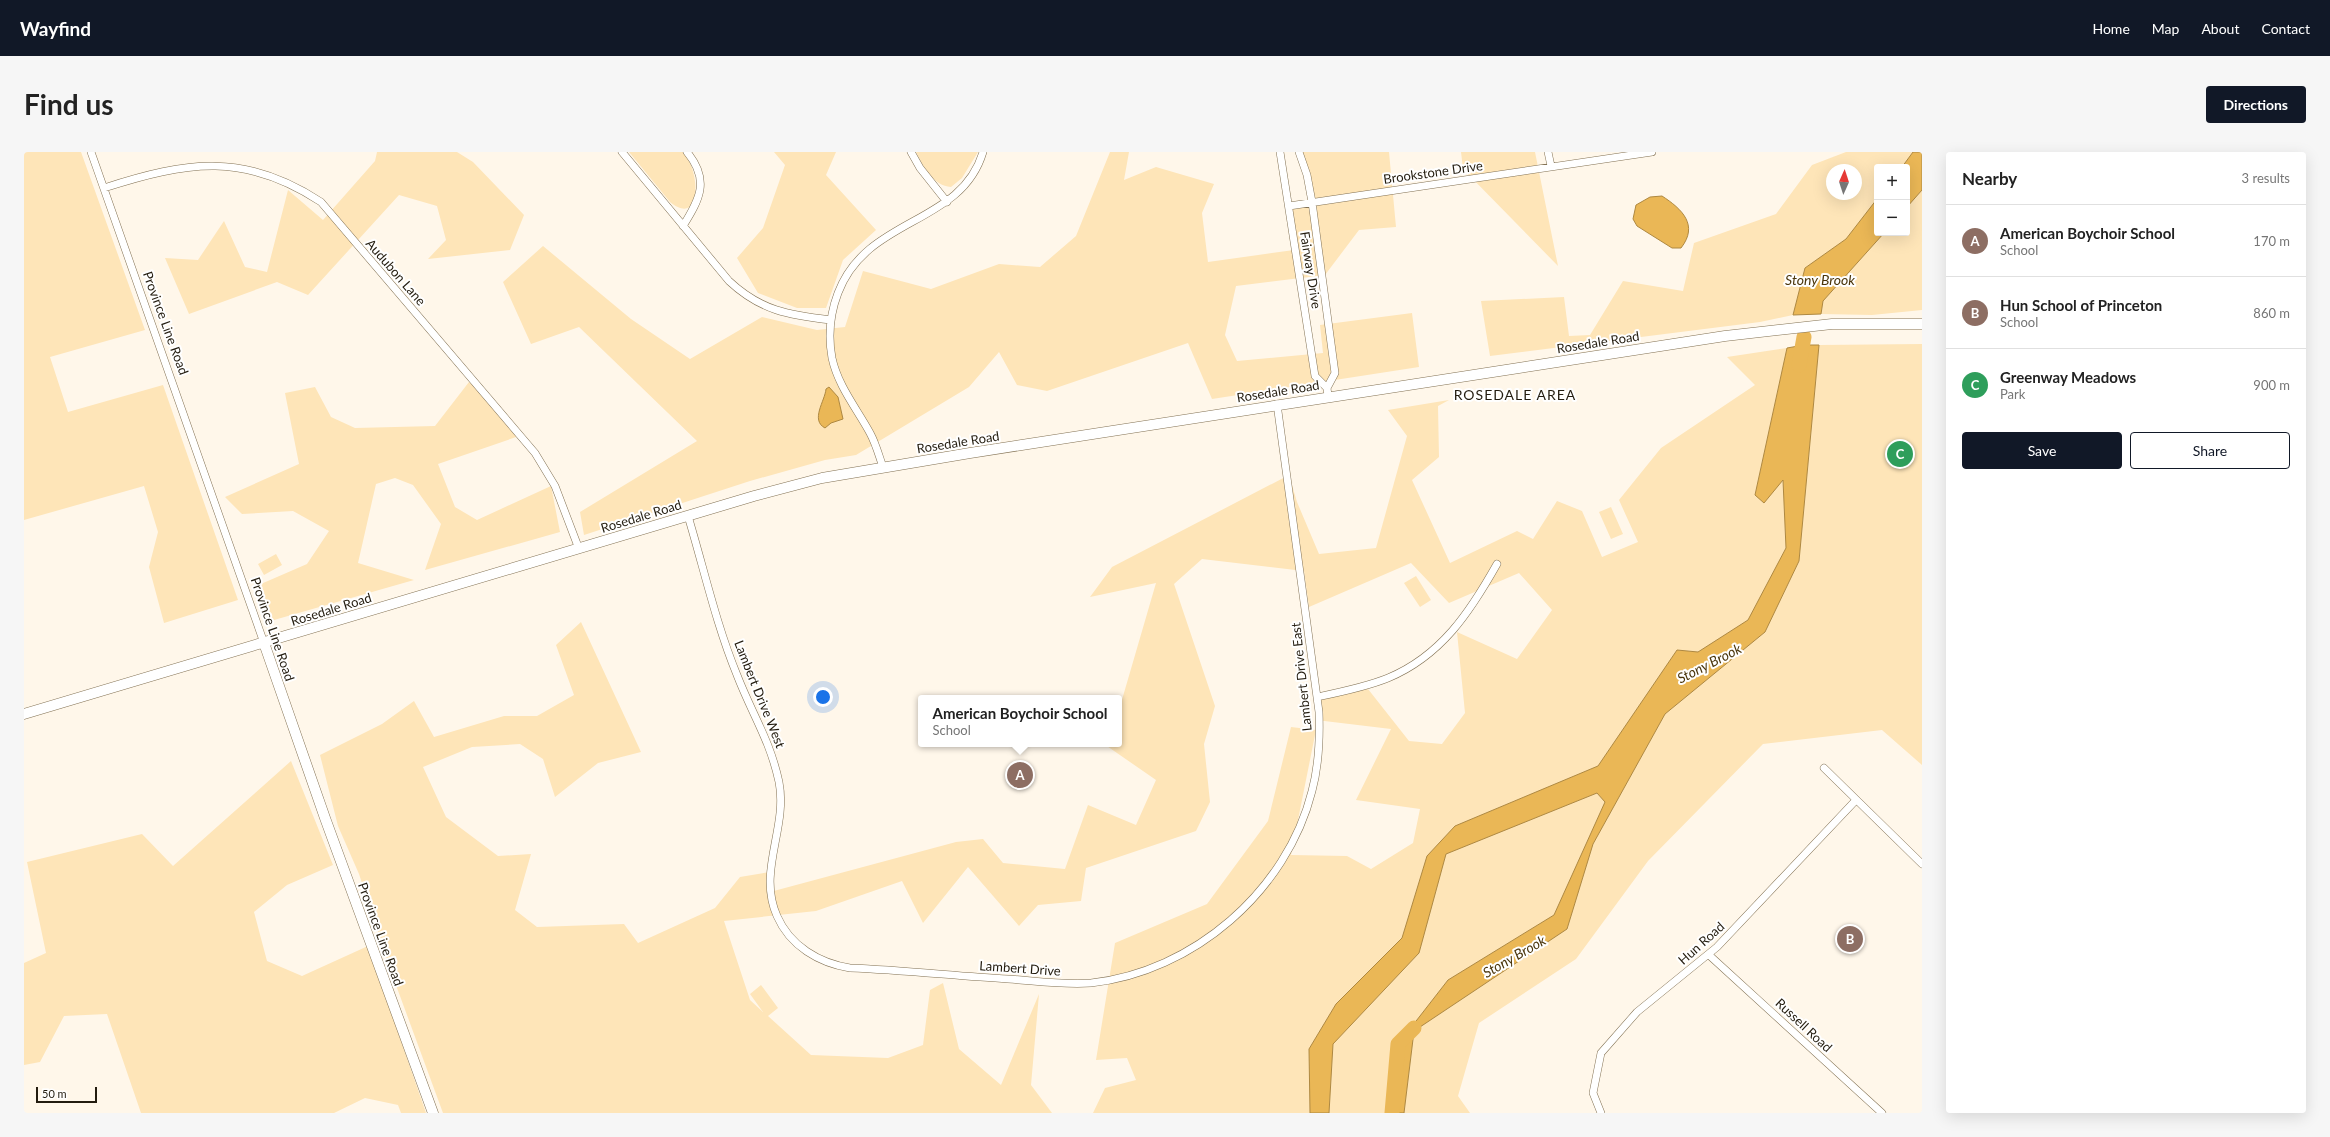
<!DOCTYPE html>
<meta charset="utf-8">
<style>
:root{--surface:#fff;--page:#f6f6f6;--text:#222;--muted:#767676;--line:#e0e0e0;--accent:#111827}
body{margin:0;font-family:Lato,sans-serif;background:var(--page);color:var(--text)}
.controls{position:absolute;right:12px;top:12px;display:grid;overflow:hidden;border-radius:4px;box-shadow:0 4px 16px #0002}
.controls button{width:36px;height:36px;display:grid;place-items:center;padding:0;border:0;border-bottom:1px solid var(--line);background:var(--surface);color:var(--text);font:20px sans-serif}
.compass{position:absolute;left:1802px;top:12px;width:36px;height:36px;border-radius:50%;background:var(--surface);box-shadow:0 4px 16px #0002;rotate:3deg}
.scale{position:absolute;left:12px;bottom:10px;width:61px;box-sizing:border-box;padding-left:4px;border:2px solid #231c0f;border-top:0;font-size:11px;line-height:14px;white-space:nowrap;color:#231c0f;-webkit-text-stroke:3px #fff;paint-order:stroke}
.you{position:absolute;left:799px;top:545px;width:14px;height:14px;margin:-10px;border:3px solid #fff;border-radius:50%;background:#1a73e8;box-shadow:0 0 0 6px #1a73e833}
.badge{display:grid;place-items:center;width:26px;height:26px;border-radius:50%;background:var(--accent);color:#fff;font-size:13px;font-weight:700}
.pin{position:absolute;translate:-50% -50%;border:2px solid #fff;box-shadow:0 1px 4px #0006}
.popup{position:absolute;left:894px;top:543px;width:204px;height:52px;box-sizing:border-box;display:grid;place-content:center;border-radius:4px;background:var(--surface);filter:drop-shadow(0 1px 3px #0005);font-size:13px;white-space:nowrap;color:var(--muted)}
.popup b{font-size:15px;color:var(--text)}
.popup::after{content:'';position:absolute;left:50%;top:100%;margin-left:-8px;border:8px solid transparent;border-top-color:var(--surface)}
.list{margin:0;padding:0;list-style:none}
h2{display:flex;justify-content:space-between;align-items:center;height:52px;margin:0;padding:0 16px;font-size:17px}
h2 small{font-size:13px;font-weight:400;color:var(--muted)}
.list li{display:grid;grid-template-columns:26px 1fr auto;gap:12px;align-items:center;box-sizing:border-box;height:72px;padding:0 16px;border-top:1px solid var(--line)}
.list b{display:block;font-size:15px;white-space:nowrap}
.list p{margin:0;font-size:13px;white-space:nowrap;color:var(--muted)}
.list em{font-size:13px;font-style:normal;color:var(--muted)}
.actions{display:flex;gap:8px;padding:12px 16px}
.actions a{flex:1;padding:9px 0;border:1px solid var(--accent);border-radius:4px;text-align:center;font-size:14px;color:var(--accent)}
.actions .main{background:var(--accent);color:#fff}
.map{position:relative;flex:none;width:1898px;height:961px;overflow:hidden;border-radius:4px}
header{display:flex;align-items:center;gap:24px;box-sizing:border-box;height:56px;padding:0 20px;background:var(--accent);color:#fff}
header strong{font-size:19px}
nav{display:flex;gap:22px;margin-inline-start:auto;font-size:14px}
.intro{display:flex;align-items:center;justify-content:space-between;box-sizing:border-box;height:96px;padding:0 24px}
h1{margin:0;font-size:28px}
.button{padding:10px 18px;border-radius:4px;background:var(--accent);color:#fff;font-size:14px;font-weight:700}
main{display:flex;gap:24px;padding:0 24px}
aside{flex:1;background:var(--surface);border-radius:4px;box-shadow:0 4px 16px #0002}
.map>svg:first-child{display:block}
</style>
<header>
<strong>Wayfind</strong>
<nav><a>Home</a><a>Map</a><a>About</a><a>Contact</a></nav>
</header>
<div class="intro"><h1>Find us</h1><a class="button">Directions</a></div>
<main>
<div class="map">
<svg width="1898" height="961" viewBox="0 0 1898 961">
<rect width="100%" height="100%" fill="#fff7ea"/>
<!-- green -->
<path fill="#fee5b8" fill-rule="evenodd" d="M0 0H57L121 178 26 205 44 260 139 233 214 448 140 471 125 415 134 380 120 334 0 368Z
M353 0H433L449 10 500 63 486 98 404 107 422 88 413 54 375 43 284 143 253 130 165 162 141 106 174 108 200 69 221 115 243 120 264 38 299 68 351 9Z
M605 0H659C677 19 678 76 646 50Z
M750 0H812L802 23 852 78 819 108 802 156H773L734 141 713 106 739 76 761 13Z
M892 0H954L938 26 927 35C910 34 899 15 892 0Z
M1086 0H1105L1100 28 1132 15 1190 32 1178 61 1184 110 1270 98 1265 51 1290 47 1277 0H1365L1372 75 1335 78 1301 123 1212 134 1201 183 1213 209 1299 201 1296 173 1388 161 1395 215 1188 247 1164 191 1023 239 993 233 975 200 945 235 832 303 801 308 726 329 560 383 556 360 673 289 555 175 507 192 479 130 519 94 607 167 666 207 738 165 793 178 821 175 839 119 907 137 975 112 1016 115 1052 84Z
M1437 0H1511L1534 114 1439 17Z
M1822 0H1889L1878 15H1853V47L1822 87 1781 116 1769 163 1736 170 1466 204 1457 149 1540 145 1545 184 1566 183 1599 129 1659 139 1670 91 1752 62 1788 13ZM1808 18H1832V42H1808Z
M1898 38V158L1848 163 1797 162 1799 149 1860 81H1883V55Z
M1898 192V613L1858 578 1739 592 1624 709 1552 807 1455 871 1434 944 1446 961H1380L1390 879 1543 777 1569 692 1641 562 1741 480 1775 409 1795 193Z
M1763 196 1731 343 1759 328 1762 396 1724 468 1674 500 1653 498 1574 614 1431 674 1403 704 1378 786 1312 852 1285 897 1286 961H1069L1081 936 1112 928 1103 906 1072 908 1091 791 1183 752 1244 669 1267 575 1292 578 1267 703 1323 704 1347 717 1389 691 1396 657 1332 648 1367 577 1292 568 1291 547 1344 537 1385 589 1418 592 1441 561 1433 480 1493 507 1528 458 1495 421 1425 451 1387 411 1285 455 1280 419 1178 407 1150 432 1191 554 1180 592 1186 650 1172 679 1062 716 1057 749 1014 753 995 774 944 715 899 771 878 729 792 759 700 769 726 848 739 860 726 842 737 833 754 856 744 864 787 903 864 906 899 893 906 838 919 831 935 897 977 933 1015 842 1007 933 1028 961H419L369 825 335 722 314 674 296 603 358 572 390 549 410 585 480 564H513L550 543 532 493 557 470 617 600 574 611 531 645 519 607 496 592 448 595 399 615 422 665 474 704 507 702 491 758 513 775 600 772 614 791 691 756 716 725 746 720V740L932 690 959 687 979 711 1041 717 1064 653 1112 673 1132 628 1080 592H1095V558L1132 431 1066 445 1088 415 1265 323 1273 350 1295 402 1352 396 1383 284 1364 258 1425 248 1414 254 1415 305 1388 328 1426 411 1493 379 1509 387 1533 349 1558 359 1578 405 1614 390 1595 348 1637 296 1731 233 1703 205Z
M445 230 471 251 498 283 414 312 431 355 453 368 527 334 536 380 401 418 417 372 389 333 371 326 352 332 334 411 390 428 243 470 230 435 283 412 305 379 269 359 218 362 201 345 275 312 261 241 291 235 307 265 331 276 411 274Z
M1587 355 1599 382 1587 387 1575 360Z
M252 402 258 413 240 423 234 412Z
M1392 424 1407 448 1396 455 1380 431Z
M267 609 309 713 263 733 230 760 243 809 278 824 344 794 402 961H377L374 953 341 946 310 961H117L83 862 40 864 16 910 0 913V811L22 801 3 710 118 682 149 714Z
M1573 641 1581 650 1530 763 1424 828 1375 891 1364 961H1305L1309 892 1395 801 1422 702Z"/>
<!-- water -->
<path fill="#eab756" stroke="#ae8841" d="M1889 0H1898V38L1883 55V15H1878Z
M1638 44C1658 57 1675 73 1657 96H1648L1613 74 1609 67 1612 53 1626 45Z
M1853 47V81H1860L1799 149 1797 162 1769 163 1781 116 1822 87Z
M1780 193H1795L1775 409 1741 480 1641 562 1569 692 1543 777 1390 879 1380 961H1364L1375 891 1424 828 1530 763 1581 650 1573 641 1422 702 1395 801 1309 892 1305 961H1286L1285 897 1312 852 1378 786 1403 704 1431 674 1574 614 1653 498 1674 500 1724 468 1762 396 1759 328 1740 351 1731 343 1763 196Z
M805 235 814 245 819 267 807 271 801 276C786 268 801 249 802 237Z"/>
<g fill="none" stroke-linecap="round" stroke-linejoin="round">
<!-- river -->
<path stroke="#eab756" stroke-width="15" d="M1775 213 1780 185
M1368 961 1374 892 1390 876"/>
<defs>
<path id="street" d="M67 0 240 491
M598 0 705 129C737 159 765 163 807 168
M887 0 896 16 923 50
M1256 0 1291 224 1303 236
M1275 0 1283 23 1288 50 1311 221 1303 236 1304 244
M1524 0 1527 14
M80 36C164 9 221 0 297 50L511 301 531 334 555 397
M1265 54 1628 0
M659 74C676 47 686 28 663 0
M859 315C855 304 852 292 846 281 833 257 814 234 808 206 804 184 806 162 814 141 843 64 937 74 959 0
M664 364C680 417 692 472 713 523 728 562 746 588 755 630 764 676 733 719 753 764 766 794 795 811 826 816 879 818 932 824 984 827 1012 829 1039 833 1067 831 1169 820 1263 739 1288 639 1295 613 1296 587 1295 560L1253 252
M1293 545C1317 540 1342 535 1364 526 1417 504 1446 460 1473 412
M1800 616 1898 712
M1685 803 1858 961
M1577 961 1569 941 1577 901 1613 860 1693 795 1832 648"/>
<path id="secondary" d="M240 491 301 666 409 961
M0 562 730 344 798 326 946 301 1701 184 1808 172H1898"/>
</defs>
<!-- street casing -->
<use href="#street" stroke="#827153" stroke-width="8"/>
<!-- secondary casing -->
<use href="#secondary" stroke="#827153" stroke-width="11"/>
<!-- street -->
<use href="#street" stroke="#fff" stroke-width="7"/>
<!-- secondary -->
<use href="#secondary" stroke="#fff" stroke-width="10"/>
</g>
<g text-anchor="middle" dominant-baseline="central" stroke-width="4" stroke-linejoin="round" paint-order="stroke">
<!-- street labels -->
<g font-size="13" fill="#231c0f" stroke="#fff">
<text transform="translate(1409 20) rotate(-8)">Brookstone Drive</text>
<text transform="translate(1287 118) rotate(81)">Fairway Drive</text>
<text transform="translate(372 120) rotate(49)">Audubon Lane</text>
<text transform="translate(142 171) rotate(70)">Province Line Road</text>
<text transform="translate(1574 190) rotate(-9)">Rosedale Road</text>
<text transform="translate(1254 239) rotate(-9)">Rosedale Road</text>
<text transform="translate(934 290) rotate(-9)">Rosedale Road</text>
<text transform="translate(617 364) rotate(-17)">Rosedale Road</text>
<text transform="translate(307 457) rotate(-17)">Rosedale Road</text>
<text transform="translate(249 477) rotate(71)">Province Line Road</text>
<text transform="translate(1277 525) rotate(-96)">Lambert Drive East</text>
<text transform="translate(736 542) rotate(68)">Lambert Drive West</text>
<text transform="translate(357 782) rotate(70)">Province Line Road</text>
<text transform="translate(1677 791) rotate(-42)">Hun Road</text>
<text transform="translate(996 816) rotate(4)">Lambert Drive</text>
<text transform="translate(1780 873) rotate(43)">Russell Road</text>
</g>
<!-- water labels -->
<g font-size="14" font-style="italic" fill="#4a350b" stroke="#fff">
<text x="1796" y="127">Stony Brook</text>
<text transform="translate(1685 511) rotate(-27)">Stony Brook</text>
<text transform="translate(1490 804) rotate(-30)">Stony Brook</text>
</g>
<!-- neighbourhood labels -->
<g font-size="14" letter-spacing="1" fill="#231c0f" stroke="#fff">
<text x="1491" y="242">ROSEDALE AREA</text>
</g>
</g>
</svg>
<div class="controls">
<button>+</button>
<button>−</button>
</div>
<svg class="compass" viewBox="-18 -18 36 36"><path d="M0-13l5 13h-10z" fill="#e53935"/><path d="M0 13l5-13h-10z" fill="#767676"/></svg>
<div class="scale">50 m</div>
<div class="you"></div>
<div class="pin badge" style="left:996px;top:623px;background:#8d6e63">A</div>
<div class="popup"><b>American Boychoir School</b>School</div>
<div class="pin badge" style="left:1826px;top:787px;background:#8d6e63">B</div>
<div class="pin badge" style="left:1876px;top:302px;background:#2e9e5b">C</div>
</div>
<aside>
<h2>Nearby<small>3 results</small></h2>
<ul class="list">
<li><span class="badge" style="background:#8d6e63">A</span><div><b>American Boychoir School</b><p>School</p></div><em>170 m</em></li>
<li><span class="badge" style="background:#8d6e63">B</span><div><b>Hun School of Princeton</b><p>School</p></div><em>860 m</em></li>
<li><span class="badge" style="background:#2e9e5b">C</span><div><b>Greenway Meadows</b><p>Park</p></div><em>900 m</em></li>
</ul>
<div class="actions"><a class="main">Save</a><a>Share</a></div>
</aside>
</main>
